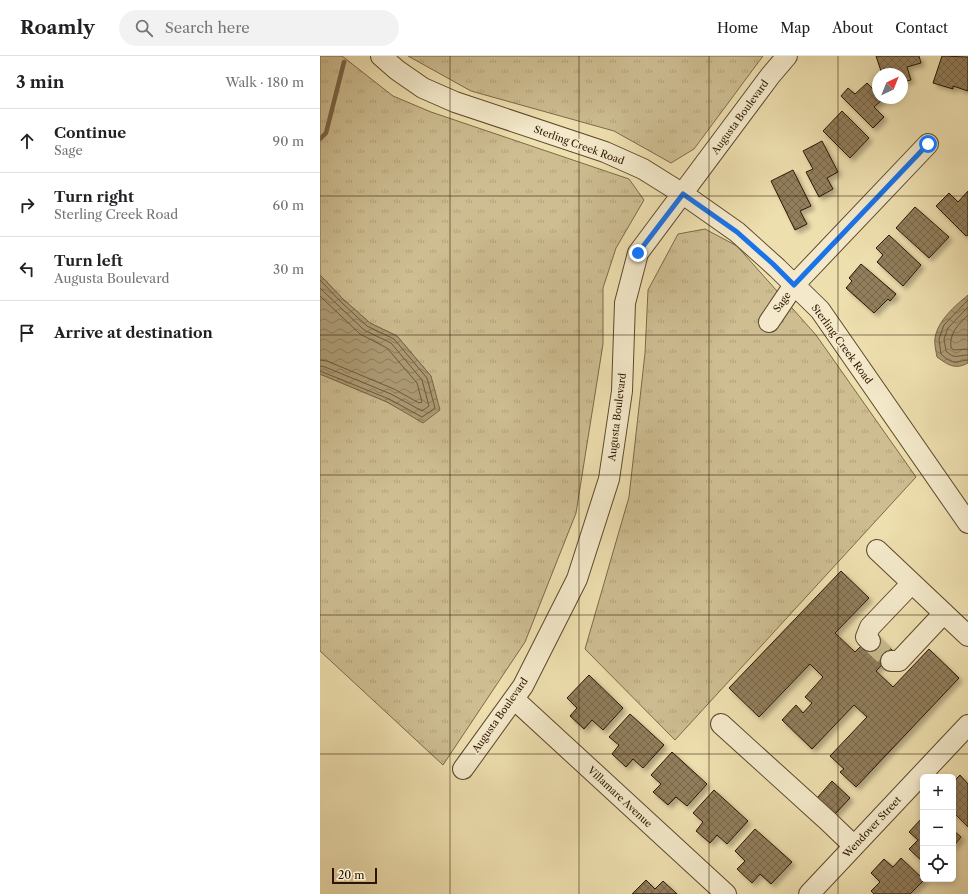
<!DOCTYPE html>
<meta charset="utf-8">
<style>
:root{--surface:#fff;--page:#f2f2f2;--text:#202124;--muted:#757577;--line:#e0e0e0}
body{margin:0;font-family:"Libre Caslon Text",serif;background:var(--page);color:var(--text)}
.controls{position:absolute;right:12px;bottom:12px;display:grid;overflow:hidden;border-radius:6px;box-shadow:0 2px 6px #0003}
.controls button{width:36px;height:36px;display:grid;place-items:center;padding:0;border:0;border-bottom:1px solid var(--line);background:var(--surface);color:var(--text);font:20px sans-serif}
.compass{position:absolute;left:552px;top:12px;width:36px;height:36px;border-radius:50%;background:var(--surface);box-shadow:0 2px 6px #0003;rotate:43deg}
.scale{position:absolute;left:12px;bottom:10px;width:45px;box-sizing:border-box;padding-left:4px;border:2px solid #2d1501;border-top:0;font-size:11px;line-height:14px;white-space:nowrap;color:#2d1501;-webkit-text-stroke:3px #f4eacb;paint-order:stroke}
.stop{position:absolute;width:12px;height:12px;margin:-9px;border:3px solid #1a73e8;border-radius:50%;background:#fff}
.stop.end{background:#1a73e8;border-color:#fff;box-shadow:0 1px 4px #0008}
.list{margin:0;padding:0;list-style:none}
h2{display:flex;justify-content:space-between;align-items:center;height:52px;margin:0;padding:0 16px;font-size:17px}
h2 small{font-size:13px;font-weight:400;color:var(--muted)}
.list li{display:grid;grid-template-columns:26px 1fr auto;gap:12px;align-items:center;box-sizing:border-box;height:64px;padding:0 16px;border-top:1px solid var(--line)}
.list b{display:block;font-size:15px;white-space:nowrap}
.list p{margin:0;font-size:13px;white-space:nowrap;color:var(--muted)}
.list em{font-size:13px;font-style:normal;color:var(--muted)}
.icon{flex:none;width:22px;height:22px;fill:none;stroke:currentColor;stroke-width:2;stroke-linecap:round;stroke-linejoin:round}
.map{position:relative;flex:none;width:648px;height:838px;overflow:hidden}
header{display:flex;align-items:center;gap:24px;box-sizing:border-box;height:56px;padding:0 20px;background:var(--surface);border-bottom:1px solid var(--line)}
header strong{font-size:19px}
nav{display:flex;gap:22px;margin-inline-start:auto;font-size:14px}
.search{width:280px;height:36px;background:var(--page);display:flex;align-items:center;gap:10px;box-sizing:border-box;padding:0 14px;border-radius:22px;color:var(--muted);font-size:15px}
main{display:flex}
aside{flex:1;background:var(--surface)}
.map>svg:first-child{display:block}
</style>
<header>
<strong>Roamly</strong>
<div class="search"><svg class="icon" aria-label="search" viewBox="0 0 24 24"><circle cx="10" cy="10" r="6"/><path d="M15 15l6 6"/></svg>Search here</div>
<nav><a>Home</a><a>Map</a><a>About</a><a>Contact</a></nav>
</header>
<main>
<aside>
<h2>3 min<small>Walk · 180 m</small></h2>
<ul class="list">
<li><svg class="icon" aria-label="ahead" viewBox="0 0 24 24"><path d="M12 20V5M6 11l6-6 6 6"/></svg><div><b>Continue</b><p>Sage</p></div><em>90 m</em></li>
<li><svg class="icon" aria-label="right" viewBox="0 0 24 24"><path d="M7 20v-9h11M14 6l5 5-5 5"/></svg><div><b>Turn right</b><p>Sterling Creek Road</p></div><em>60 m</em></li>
<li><svg class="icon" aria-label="left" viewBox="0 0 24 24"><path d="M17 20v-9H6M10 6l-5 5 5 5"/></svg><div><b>Turn left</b><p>Augusta Boulevard</p></div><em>30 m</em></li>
<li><svg class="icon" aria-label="arrive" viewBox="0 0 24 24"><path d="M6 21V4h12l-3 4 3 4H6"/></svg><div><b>Arrive at destination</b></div></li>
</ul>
</aside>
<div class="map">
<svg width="648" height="838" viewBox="0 0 648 838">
<defs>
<pattern id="grass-tufts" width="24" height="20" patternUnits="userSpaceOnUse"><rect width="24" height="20" fill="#cdbd91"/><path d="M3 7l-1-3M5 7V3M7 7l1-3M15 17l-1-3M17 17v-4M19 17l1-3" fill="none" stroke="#b0a27b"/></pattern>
<pattern id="water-waves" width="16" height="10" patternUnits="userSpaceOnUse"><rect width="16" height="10" fill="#ac9a74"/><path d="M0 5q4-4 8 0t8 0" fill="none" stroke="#8c7c5d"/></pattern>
<pattern id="building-cross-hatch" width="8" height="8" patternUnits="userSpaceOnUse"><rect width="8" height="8" fill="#917e5b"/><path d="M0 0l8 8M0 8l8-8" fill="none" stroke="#776649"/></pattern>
<filter id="shadow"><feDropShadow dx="3.5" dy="3.5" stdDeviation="2" flood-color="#0004"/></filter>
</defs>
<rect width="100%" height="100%" fill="#eedfaf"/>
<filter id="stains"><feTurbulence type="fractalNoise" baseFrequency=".005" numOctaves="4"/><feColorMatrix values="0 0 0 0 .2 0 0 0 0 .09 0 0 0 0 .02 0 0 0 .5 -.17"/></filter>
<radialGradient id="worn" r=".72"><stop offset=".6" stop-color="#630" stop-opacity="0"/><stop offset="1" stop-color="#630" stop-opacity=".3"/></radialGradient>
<!-- grass -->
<path fill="url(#grass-tufts)" stroke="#7d6949" d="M0 0H22L73 40 111 56 309 123 324 144 296 192 283 232V288L256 457 205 586 123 709 0 595V318L67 346 103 366 111 320 77 280 50 267 23 243 0 219Z
M88 0H443L374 93 351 107 294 75 151 35Z
M385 173 417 190 496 279 596 421 355 684 265 593 309 441 325 297 328 234 358 178Z"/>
<!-- water -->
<path fill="url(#water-waves)" stroke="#796546" d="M0 219 23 243 50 267 77 280 111 320 120 354 103 367 67 346 0 318Z
M648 239V307C635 314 628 309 617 301 616 295 614 287 615 282 618 264 635 250 648 239Z"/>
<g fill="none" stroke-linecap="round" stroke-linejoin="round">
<!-- shore -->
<path stroke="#6c583a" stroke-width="1" d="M0 224 21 246 47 270 74 283 107 322 115 352 102 361 69 343 0 315
M0 232 44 274 71 287 102 324 109 350 102 355 71 338 5 311 0 310
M0 240 40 278 67 292 97 327 102 346 99 347 74 333 7 305 0 304
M648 244 624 269 619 283 621 298C633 309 634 306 648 304
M648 251 628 272 624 283 626 295C635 304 637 299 648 299
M648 259C638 269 629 277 631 292L634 294 648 293"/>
<!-- stream -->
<path stroke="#796546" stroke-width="4.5" d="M0 83 6 77 24 6"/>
</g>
<!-- building -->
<path fill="url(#building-cross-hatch)" stroke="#2d1501" filter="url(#shadow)" d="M556 0H599L601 7 587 11 591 24 582 26V18H562Z
M622 0 648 1V35L633 30V33L613 27Z
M547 27 558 38V42L563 43 554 51 564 61 553 72 521 40 528 32 535 38Z
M522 55 549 82 530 102 503 75Z
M502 85 518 116 507 122 513 133 499 141 486 116 493 113 483 95Z
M473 114 491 150 480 155 487 168 475 174 451 125Z
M648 135V179L646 180 616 150 629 137 638 146Z
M595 151 629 181 609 202 576 172Z
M569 179 601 209 583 230 557 206 563 199 556 192Z
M541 208 576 238 570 245 568 243 554 257 526 232 532 225 529 222Z
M521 515 549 542 515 577 535 596 554 577 574 596 556 615 573 631 609 593 639 622 536 731 520 716 524 713 510 700 547 661 534 649 492 693 462 664 476 649 483 657 492 647 485 641 503 621 490 608 439 661 409 632Z
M269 619 303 652 283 674 272 664 264 673 250 660 257 652 247 642Z
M310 658 344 689 323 712 313 703 306 711 292 698 299 689 289 681Z
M352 696 387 728 367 750 356 741 348 749 333 736 341 728 331 719Z
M640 719 648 728V771L633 756V746L636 743 633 740V726Z
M512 725 530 742 515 758 497 742Z
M394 734 428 765 407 788 397 779 390 787 376 775 383 766 373 757Z
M602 762H603V806L589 793 598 784 589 776Z
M435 773 472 806 451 828 440 818 432 827 417 813 425 805 415 795Z
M633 774 641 781 633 791Z
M581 802 604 824 590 838H554L551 835 560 826 551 817 564 803 573 811Z
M326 824 335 833 343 825 357 838H312Z"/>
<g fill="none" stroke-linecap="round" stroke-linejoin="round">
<!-- minor-tunnel -->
<path stroke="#c7b78c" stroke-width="20" stroke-dasharray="20 10" stroke-linecap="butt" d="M550 585 571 605"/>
<defs>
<path id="minor" d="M61 0 77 14 103 32 135 46 285 96 323 113 363 138 417 176 457 212 500 254 648 467
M449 266 474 229 608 88
M557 494 648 580
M550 585 546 581 550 571 592 527
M571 605H579L624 557
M194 643 406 838
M401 668 508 765 534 790
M143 713 203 630 257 523 289 423 302 335 305 247 318 197 450 20 467 0
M489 838 648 669"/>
</defs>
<!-- minor casing -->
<use href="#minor" stroke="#5d482c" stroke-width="22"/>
<!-- minor -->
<use href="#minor" stroke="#f4eacb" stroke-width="20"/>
</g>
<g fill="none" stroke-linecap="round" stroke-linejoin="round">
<!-- route -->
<path stroke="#1a73e8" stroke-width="5" d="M318 197 363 138 417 176 453 208 474 229 608 88"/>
</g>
<!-- grid -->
<path fill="none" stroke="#2d1501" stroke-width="1" stroke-opacity="0.55" d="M130 0V838M259 0V838M389 0V838M518 0V838M0 140H648M0 279H648M0 419H648M0 559H648M0 698H648"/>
<g text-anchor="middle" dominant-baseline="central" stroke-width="3" stroke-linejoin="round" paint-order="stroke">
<!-- street labels -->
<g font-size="10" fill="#2d1501" stroke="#f4eacb">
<text transform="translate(420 61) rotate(-54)">Augusta Boulevard</text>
<text transform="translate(259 89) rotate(20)">Sterling Creek Road</text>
<text transform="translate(462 246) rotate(-55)">Sage</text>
<text transform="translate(522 288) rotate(54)">Sterling Creek Road</text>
<text transform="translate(297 361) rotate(-83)">Augusta Boulevard</text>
<text transform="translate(180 659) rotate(-55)">Augusta Boulevard</text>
<text transform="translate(300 741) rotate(43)">Villamare Avenue</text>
<text transform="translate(552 771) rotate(-47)">Wendover Street</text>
</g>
</g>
<rect width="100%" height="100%" filter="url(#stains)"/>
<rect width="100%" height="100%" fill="url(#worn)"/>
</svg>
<div class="controls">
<button>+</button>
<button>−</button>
<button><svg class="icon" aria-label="locate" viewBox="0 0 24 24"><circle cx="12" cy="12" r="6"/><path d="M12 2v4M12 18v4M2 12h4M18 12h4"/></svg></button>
</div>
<svg class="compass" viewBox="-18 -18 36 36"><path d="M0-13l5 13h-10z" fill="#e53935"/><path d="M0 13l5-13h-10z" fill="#757577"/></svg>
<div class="scale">20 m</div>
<div class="stop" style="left:608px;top:88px"></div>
<div class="stop end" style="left:318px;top:197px"></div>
</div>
</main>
